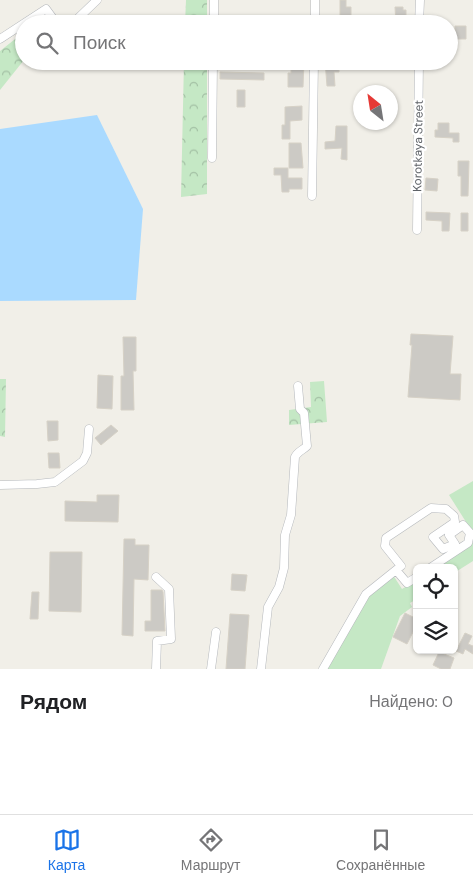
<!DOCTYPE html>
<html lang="ru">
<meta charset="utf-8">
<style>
:root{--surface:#fff;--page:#f6f6f6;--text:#202124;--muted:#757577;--line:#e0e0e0;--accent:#1a73e8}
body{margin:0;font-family:"DM Sans",sans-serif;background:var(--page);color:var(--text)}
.controls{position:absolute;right:15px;bottom:15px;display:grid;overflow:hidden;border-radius:8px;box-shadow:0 1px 4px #0004}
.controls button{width:45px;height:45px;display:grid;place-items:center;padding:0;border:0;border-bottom:1px solid var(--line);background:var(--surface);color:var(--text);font:25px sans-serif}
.compass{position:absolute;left:353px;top:85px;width:45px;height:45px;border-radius:50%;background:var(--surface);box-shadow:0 1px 4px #0004;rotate:330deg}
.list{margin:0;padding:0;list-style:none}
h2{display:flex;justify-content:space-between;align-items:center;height:65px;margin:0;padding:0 20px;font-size:21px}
h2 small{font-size:16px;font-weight:400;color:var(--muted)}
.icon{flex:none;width:28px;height:28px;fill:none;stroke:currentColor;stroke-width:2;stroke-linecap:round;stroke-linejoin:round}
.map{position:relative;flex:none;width:473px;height:669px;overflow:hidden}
.search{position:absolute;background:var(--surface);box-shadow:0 1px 4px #0004;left:15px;right:15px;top:15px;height:55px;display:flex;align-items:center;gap:12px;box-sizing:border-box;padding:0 18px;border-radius:28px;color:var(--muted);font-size:19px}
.sheet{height:145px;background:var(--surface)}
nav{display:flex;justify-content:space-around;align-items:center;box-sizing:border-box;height:70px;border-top:1px solid var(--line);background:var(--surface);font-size:14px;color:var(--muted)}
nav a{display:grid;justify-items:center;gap:2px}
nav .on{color:var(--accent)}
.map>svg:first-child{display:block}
</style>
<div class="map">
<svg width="473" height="669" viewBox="0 0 473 669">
<defs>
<pattern id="forest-crowns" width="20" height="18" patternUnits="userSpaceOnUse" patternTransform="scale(1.25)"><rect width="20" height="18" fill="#c5e8c5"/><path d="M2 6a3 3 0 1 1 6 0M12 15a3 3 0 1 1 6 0" fill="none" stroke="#a3c0a4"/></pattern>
</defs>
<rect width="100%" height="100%" fill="#f1efe8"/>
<!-- grass -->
<path fill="#c5e8c5" d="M473 481V533L449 495Z
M473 543V561L454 573V568H435Z
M393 575 402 589 417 580V599L410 603 412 607 400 616 381 669H327L369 595Z"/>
<!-- forest -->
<path fill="url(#forest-crowns)" d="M186 0H207V24H185Z
M24 32V60L0 90V51Z
M184 61H207V194L181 197Z
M0 379H6L5 437 0 436Z
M324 381 327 422 289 425V410L311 407 310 382Z"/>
<!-- water -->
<path fill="#aadaff" d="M97 115 143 209 136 300 0 301V129Z"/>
<!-- building -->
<path fill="#cccac5" stroke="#d6d1c6" d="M340 0H346V7H351V18L340 17Z
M395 7H403V10H406V17H403L404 24H396Z
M455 26H466V39H455Z
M291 61H304L303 87H288V73H291Z
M325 61H339V72H334L335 86H327Z
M220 72 264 73V80L220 79Z
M237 90H245V107H237Z
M302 106V120L290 121V139H282V125H285V107Z
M438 123H449V133H459V142H453V138L435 137V130H438Z
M336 126H347V160L341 159 342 148 325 149V142L335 141Z
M289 143H301L303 168H289Z
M458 161H469L468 196H461V176H458Z
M274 168H288V178H302V189H289V192H282L281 175H274Z
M426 178 438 179 437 191 425 190Z
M426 212 450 213 449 231H442V221L426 220Z
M461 213H468V231H461Z
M411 334 453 336 450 374H461L460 400 408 397 412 345H410Z
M123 337H136V371H133L134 410H121V376H124Z
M98 375 113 376 112 409 97 408Z
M47 421H58V440L48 441Z
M111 425 118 431 101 445 95 438Z
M48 453H59L60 468H49Z
M97 495H119L118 522 65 521V501L97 502Z
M124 539H135V545H149L148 580 134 579 133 636 122 635Z
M50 552H82L81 612 49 611Z
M232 574 247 575 245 591 231 590Z
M151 590H162L163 592 165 631H145V621H151Z
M32 592H39L38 619H30Z
M405 613 417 619V624L407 644 393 637Z
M230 614 249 615 245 669H226Z
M465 633 472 636 468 644 473 646V654L465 649 463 654 456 651Z
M439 652 454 658 450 669H441L433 665Z"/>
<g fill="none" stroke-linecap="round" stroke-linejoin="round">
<defs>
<path id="minor" d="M72 24 97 0
M214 24V0
M315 24V0
M419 24 420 0
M0 39 46 9 57 24
M212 158 213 61
M312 196 314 61
M417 230 419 61
M0 485 37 484 55 482 83 461 87 453 89 429
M396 570 407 583 417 577
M156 669 157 641 171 639 169 589 156 577
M211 669 216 632
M261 669 268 607 279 587 284 568 285 535 291 515 295 457C297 452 303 450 307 446L304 413 300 409 298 386
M323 669 366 594 401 566 385 546 386 538 431 508 446 509 454 516 455 522 433 537 443 549 455 544 449 535 463 525 470 533 468 543 430 568"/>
</defs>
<!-- minor casing -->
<use href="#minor" stroke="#b5b8bc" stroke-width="9"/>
<!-- minor -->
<use href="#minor" stroke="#fff" stroke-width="8"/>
</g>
<g text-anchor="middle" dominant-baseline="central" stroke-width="4.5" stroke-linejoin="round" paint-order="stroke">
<!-- street labels -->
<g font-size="12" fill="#5f6368" stroke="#fff">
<text transform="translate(418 146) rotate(-89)">Korotkaya Street</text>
</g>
</g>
</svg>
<div class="controls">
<button><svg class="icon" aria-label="locate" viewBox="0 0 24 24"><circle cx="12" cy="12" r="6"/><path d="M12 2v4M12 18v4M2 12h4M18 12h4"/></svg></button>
<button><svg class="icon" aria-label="layers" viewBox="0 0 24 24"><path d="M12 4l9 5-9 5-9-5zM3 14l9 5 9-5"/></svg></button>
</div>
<svg class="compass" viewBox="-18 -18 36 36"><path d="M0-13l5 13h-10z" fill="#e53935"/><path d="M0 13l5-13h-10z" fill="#757577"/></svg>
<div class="search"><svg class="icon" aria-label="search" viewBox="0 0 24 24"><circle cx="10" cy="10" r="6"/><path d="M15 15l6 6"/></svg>Поиск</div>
</div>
<section class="sheet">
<h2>Рядом<small>Найдено: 0</small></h2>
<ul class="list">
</ul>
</section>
<nav>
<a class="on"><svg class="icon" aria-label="map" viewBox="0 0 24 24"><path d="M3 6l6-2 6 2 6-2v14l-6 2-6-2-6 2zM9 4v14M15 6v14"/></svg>Карта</a>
<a><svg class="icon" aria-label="directions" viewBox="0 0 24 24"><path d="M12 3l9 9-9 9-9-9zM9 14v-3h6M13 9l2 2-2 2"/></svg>Маршрут</a>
<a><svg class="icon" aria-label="saved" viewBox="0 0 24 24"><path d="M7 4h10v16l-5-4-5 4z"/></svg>Сохранённые</a>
</nav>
